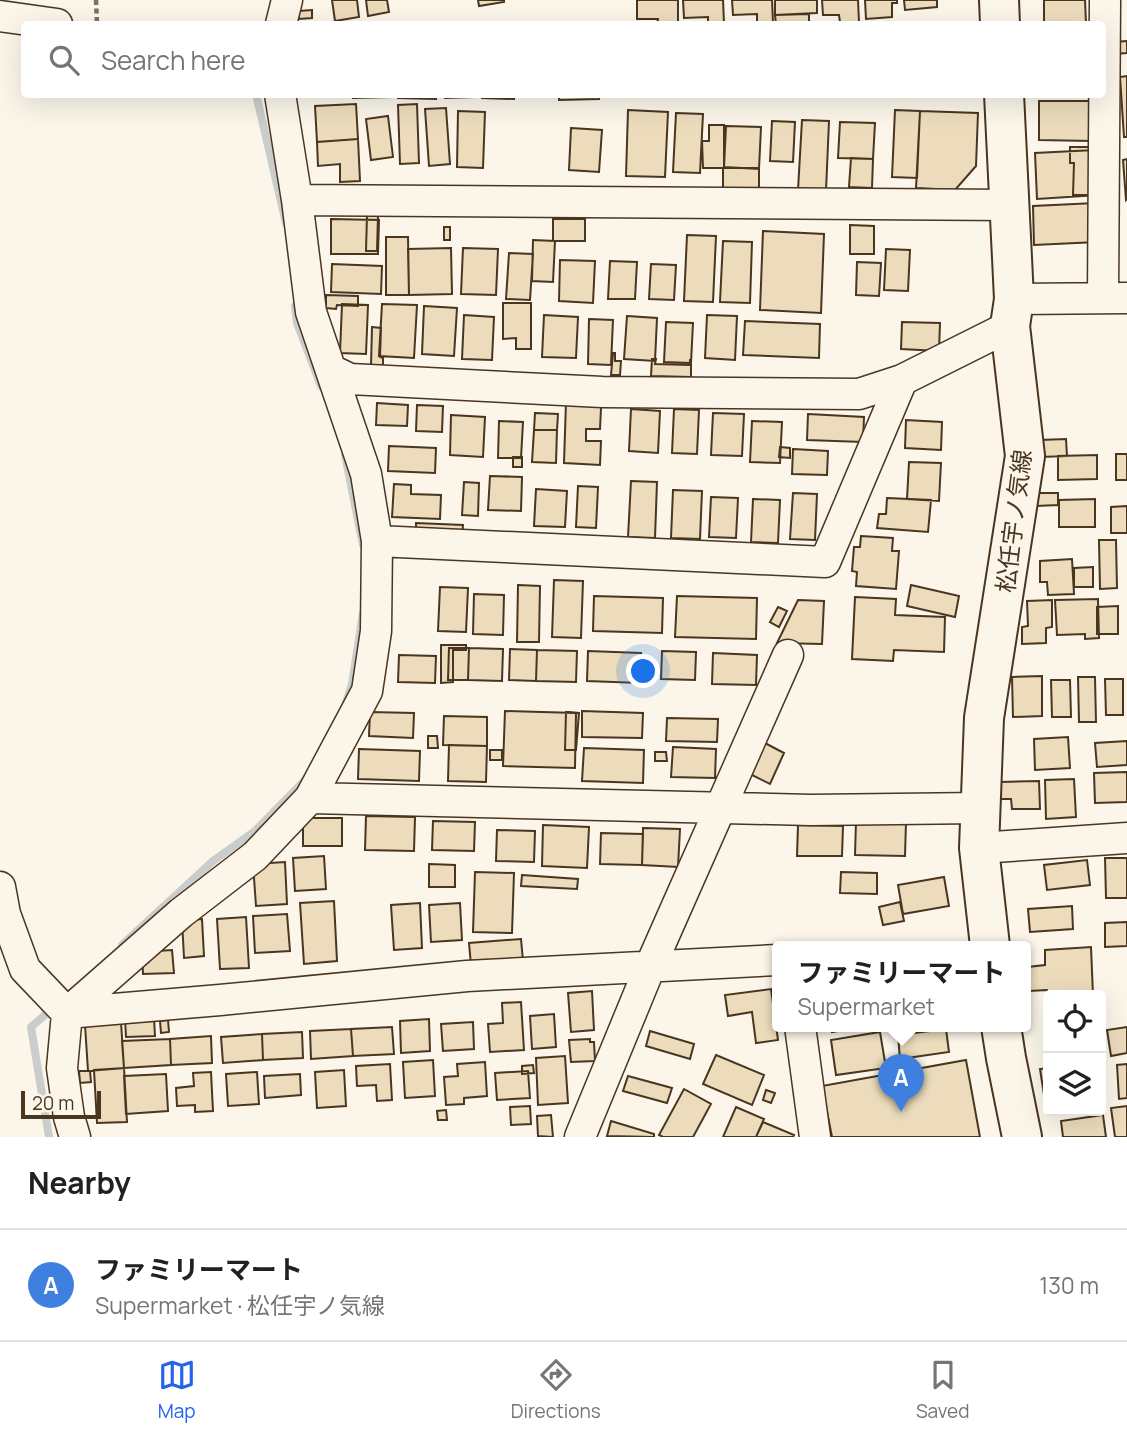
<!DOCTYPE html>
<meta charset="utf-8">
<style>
:root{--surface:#fff;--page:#f6f6f6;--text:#202124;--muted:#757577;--line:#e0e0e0;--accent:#2563eb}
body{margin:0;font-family:Manrope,"Noto Sans JP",sans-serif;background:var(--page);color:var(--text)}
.controls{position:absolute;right:21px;bottom:21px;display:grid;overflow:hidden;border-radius:7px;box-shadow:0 7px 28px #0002}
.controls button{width:63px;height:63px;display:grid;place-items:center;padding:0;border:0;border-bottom:2px solid var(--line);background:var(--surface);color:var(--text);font:35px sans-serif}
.scale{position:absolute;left:21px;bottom:18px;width:80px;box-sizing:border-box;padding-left:7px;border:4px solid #4a3520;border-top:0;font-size:19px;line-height:24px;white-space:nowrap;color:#4a3520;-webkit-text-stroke:5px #fbf6e9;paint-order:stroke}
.you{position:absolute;left:644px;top:672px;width:24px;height:24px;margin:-18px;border:5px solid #fff;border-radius:50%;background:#1a73e8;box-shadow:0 0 0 10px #1a73e833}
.badge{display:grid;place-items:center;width:46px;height:46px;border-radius:50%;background:var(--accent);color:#fff;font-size:23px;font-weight:700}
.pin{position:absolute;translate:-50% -58px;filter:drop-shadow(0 2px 4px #0008)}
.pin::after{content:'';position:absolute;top:37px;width:24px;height:21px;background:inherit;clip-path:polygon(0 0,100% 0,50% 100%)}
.popup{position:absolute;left:772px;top:941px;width:259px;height:91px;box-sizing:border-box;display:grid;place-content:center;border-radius:7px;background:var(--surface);filter:drop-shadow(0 2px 5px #0005);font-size:23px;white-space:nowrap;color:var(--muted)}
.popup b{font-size:26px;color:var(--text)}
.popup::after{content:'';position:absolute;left:50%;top:100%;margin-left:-14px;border:14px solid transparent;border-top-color:var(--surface)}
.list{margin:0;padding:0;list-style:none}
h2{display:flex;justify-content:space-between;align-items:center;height:91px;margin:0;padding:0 28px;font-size:30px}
h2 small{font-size:23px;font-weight:400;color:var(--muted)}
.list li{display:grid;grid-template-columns:46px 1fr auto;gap:21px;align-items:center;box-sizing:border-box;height:112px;padding:0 28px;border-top:2px solid var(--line)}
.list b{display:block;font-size:26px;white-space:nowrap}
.list p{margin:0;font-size:23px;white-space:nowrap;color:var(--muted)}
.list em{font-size:23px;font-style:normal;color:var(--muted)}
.icon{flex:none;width:38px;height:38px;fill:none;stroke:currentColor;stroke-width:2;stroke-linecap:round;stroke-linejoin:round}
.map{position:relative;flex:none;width:1127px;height:1137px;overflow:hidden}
.search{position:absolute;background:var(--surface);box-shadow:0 7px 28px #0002;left:21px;right:21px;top:21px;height:77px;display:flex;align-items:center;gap:18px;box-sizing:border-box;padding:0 24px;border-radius:7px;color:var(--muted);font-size:26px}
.sheet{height:203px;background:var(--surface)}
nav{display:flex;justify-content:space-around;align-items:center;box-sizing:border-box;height:98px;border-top:2px solid var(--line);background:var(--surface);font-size:19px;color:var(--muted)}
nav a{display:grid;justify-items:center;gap:4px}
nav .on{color:var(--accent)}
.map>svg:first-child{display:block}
</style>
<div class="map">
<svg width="1127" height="1137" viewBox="0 0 1127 1137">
<rect width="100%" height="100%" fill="#fbf6e9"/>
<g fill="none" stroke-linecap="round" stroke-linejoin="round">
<!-- stream -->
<path stroke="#c9cecd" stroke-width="8" d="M256 94 286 223
M295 306 297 323 321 386
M345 455 363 545
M346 703 352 684 363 613
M122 945 213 861 255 831 307 778
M49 1137 31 1027 53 1008"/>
</g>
<!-- building -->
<path fill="#ecdcbc" stroke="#4a3520" stroke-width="2" d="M332 0H357L359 17 335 21Z
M366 0H387L389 12 368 16Z
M478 0H504V2L479 6Z
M637 0H678V24H657L658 19H637Z
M683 0H723L724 23 708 24V17L684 18Z
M732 0H772L773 22H757V14L733 15Z
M775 0H817V13L775 15Z
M822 0H858L859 22H840L839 15H823Z
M865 0H897V3H892V17L866 19Z
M904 0H937V7L905 10Z
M1044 0H1085L1086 24H1044Z
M312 10V18L299 19V11Z
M809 14V24H776L775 15Z
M1127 41V53L1115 54 1114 42Z
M1127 76V137H1124L1120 77Z
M353 94H393V97L353 98Z
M398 94H436V99L398 98Z
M444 94H475V97L445 98Z
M482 94H514V99L482 98Z
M559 94H599V99L559 100Z
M1039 101H1093L1092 141 1039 140Z
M356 104 358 139 317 142 315 106Z
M417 104 419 163 400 164 398 105Z
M446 108 450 164 429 166 425 109Z
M628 110 668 112 665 177 626 176Z
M895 110 920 111 917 178 892 177Z
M458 111 485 112 483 168 457 167Z
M920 111 978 113 976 166 955 190 916 188Z
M676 113 703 114 700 173 673 172Z
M388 116 393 157 371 160 366 119Z
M802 120 829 121 826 191 798 190Z
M772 121 795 122 793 162 770 161Z
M840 122 875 123 873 159 838 158Z
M709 125H724V168H703L702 141H709Z
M726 126 761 127 759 169 724 167Z
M571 128 602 130 599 172 569 170Z
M358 139 360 181 340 182V164L318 166 317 142Z
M1070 147H1091L1089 195H1073L1074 163H1070Z
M1095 150 1098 195 1037 199 1035 153Z
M851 158 873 159 872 188 849 187Z
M1127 159V199L1126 200 1123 160Z
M723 168H759V192H723Z
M1095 203 1097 242 1034 245 1033 206Z
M367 215H378L377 251H366Z
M331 219 379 220 378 254H331Z
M553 219H585V241H553Z
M850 225 874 226V254H850Z
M444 227H450V240H444Z
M763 231 824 234 821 313 760 310Z
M687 235 716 236 713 302 684 301Z
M386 237H408L409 295H386Z
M533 240 555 241 553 282 532 281Z
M723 241 752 242 750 303 720 302Z
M451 248 452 294 409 295 408 249Z
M463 248 498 249 496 295 461 294Z
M886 249 910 250 908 291 884 290Z
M509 253 533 254 530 300 506 299Z
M560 260 595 261 593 303 559 301Z
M610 261 637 262 635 299H608Z
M857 262 881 263 879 296 856 295Z
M332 264 382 266 381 294 331 292Z
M651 264 676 265 674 300 649 299Z
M326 295 358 296V306L337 305 336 309 326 308Z
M503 303H531V349H516V338L503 339Z
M342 304 368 305 366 354 340 353Z
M382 304 417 305 414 358 379 356Z
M424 306 457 308 454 356 422 354Z
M464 315 494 317 492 360 462 359Z
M544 315 578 317 576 358 542 357Z
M707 315 737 316 735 360 705 358Z
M627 316 657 318 655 361 624 359Z
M589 319 613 320 611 365 588 364Z
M745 321 820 324 819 358 743 355Z
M666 322 693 323 691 363 664 362Z
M902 322 940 323 939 351 901 349Z
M372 327 381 328 380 357 383 358V365H371Z
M613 353H615V361H621L620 375H611Z
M652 359H656L655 364 690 365V360H691V377L651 376Z
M566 402 597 403 601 408 600 429H586V441H601L600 465 564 463Z
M377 403 408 405 407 426 376 425Z
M417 405 443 406 442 432 416 431Z
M631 409 660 411 658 453 629 451Z
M674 409 699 410 697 454 672 453Z
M535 413 558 414 557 430H534Z
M713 413 744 414 742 456 711 455Z
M808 414 864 417 863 442 807 440Z
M451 415 485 417 483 457 450 455Z
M906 420 942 422 941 450 905 448Z
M499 421 523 422 521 458H498Z
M752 421 782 422 780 463 750 462Z
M534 430H557L556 463 532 462Z
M1066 439 1067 456 1040 457 1039 440Z
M389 446 436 448 435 473 388 471Z
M780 447 790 448V458L779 457Z
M793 449 828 451 827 475 792 474Z
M1116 454H1127V480H1116Z
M1097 455V479L1058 480V456Z
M513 457H522V467H513Z
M909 462 941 463 939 501 907 499Z
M490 476 522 477 521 511 488 510Z
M631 481 657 482 655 538 628 537Z
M464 482 479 483 478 516 462 515Z
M394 484 411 485V494L441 495 440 519 392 517Z
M578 486 598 487 596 528 576 527Z
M536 489 567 491 565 527 534 526Z
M673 490 702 491 700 539 671 538Z
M793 493 817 494 815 540 790 539Z
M1035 493H1058V505L1036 506Z
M711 497 738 498 736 538 709 537Z
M887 498 931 500 928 532 877 528 879 514H886Z
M753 499 780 500 778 543 751 542Z
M1095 499V527H1059V500Z
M1127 506V533H1111V507Z
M416 523 463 525 462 539 416 537Z
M861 536 893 538 892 551H899L896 589 856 586 857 572 852 571 854 547H860Z
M1099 540H1116L1117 588 1100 589Z
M1072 559 1074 594 1048 595 1047 582H1040V561Z
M1093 567V587H1074V568Z
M554 580 583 581 581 638 552 637Z
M518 585 540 586 539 642H517Z
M911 585 959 596 955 617 907 606Z
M440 587 468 588 466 632 438 631Z
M474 594 504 595 503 635 473 634Z
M594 596 663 598 662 633 593 631Z
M677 596 757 598 756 639 675 637Z
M855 597 896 599 895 615 945 617 944 652 894 650 893 661 852 659Z
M1098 599 1099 638 1085 639V634L1057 635 1055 600Z
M798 600 824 601 822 644 777 643Z
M1052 600V627L1046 628V643L1022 644V627L1028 626 1027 601Z
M1118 606V634H1097V607Z
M778 607 787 611 779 627 770 622Z
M441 645H466V650H453V682L441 683Z
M449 648H469L468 680H448Z
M469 648 503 649 502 681 468 680Z
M510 649 537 650 536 681 509 680Z
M537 650 577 651 576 682 536 681Z
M588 651 641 653 640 683 587 681Z
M662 651 696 652 695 680 661 679Z
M713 653 757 655 756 685 712 684Z
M399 655 436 656 435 683 398 682Z
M1042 676V716L1013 717 1012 677Z
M1078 677H1095L1096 722H1079Z
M1105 679H1123V715H1106Z
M1051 680H1070L1071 717H1052Z
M505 711 576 713 575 768 503 766Z
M582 711 643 713 642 738 582 737Z
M370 712 414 713 413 738 369 736Z
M566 712 579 713 576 750H565Z
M444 716 487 717V746L443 745Z
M667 718 718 719 717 742 666 741Z
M428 736H437L438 748H428Z
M1068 737 1070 768 1035 770 1034 739Z
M1127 741V765L1097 767 1095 743Z
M763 742 784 753 770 784 748 773Z
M449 745 487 746 486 782 448 781Z
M673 747 716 749 715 778 671 777Z
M584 748 644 750 643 783 582 781Z
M359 749 420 751 419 781 358 779Z
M490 750H502V760H490Z
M655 752H666L667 761H655Z
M1127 772V802L1095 803 1094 773Z
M1074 779 1076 817 1046 819 1045 780Z
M1039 781 1040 809H1012L1011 799H1001V782Z
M366 816 415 817 414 851 365 850Z
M303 818H342V846H303Z
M433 821 475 822 474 851 432 850Z
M856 821 906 822 905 856 855 855Z
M543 825 589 827 587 868 542 866Z
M798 825 843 826 842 856H797Z
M643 828 680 829 678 867 642 865Z
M497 830 535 831 534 862 496 861Z
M601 833 643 834 642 865 600 864Z
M324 856 326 889 295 891 293 858Z
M1105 858H1127V898H1106Z
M1087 860 1090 885 1047 890 1044 865Z
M285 862 287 904 256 906 253 864Z
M429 864 455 865V887H429Z
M475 872 514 873 512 933 473 932Z
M841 872 877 873V894L840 893Z
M522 875 578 879 577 889 521 886Z
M944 877 949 906 903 914 898 885Z
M334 901 337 961 304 964 300 903Z
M900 902 904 921 883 925 879 907Z
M420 903 422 948 394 950 391 905Z
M460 903 462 940 431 942 429 905Z
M1072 906 1073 929 1030 932 1028 909Z
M287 914 290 951 255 953 253 916Z
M246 917 249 968 220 969 217 919Z
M202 919 204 956 184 958 182 920Z
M1127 922V946L1105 947V923Z
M521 939 523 961 471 965 469 943Z
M1091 947 1093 995H1048V1009L1047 990 1029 991 1028 967 1045 965V950Z
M172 950 174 973 143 974 142 952Z
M771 989 778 1040 756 1043 752 1012 728 1016 725 995Z
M592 991 594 1030 571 1032 568 993Z
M521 1002 524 1050 490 1052 488 1024 503 1023 502 1003Z
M554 1014 556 1047 532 1049 530 1016Z
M154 1018 155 1036 126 1037 125 1019Z
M429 1019 430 1051 401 1053 400 1021Z
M168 1020 169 1032 161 1033 160 1021Z
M121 1022 124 1068 88 1071 85 1025Z
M473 1022 474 1049 443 1051 441 1024Z
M831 1026H865L832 1032Z
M392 1027 394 1054 353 1056 351 1029Z
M1127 1027V1053L1111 1056 1107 1030Z
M351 1029 353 1056 311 1059 310 1031Z
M946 1029 949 1052 900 1059 898 1035Z
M650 1031 694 1044 690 1059 646 1046Z
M302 1032 303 1058 263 1060 262 1034Z
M880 1032 886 1068 836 1075 831 1040Z
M262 1034 263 1060 223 1063 221 1037Z
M211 1036 212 1063 171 1065 170 1039Z
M170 1039 171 1065 124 1068 122 1041Z
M590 1039V1042H594L595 1061 571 1062 569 1040Z
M716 1055 764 1075 752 1105 703 1084Z
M565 1056 568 1103 538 1105 536 1058Z
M433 1060 435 1096 405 1098 403 1062Z
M966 1060 980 1137H832L822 1086Z
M485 1062 487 1096 464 1098V1104L446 1105 444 1077 458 1076 457 1064Z
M390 1064 392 1100 377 1101 376 1085 357 1086 356 1066Z
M1127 1064V1098L1119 1099 1117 1065Z
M533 1065 534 1073 522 1074V1066Z
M124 1068 127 1122 97 1123 94 1070Z
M1048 1068V1100L1045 1101 1040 1069Z
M344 1070 346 1106 317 1108 315 1072Z
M79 1071H90L91 1082 80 1083Z
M528 1071 530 1098 497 1100 495 1073Z
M211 1072 213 1111 195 1112V1105L177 1106 176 1088 194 1086 193 1073Z
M257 1072 259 1104 228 1106 226 1074Z
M166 1074 168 1111 126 1114 124 1076Z
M300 1074 301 1095 265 1098 264 1076Z
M628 1076 672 1088 667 1103 623 1091Z
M684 1089 711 1104 693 1137H663L659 1135Z
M766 1090 775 1093 771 1103 763 1100Z
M530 1106 531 1124 511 1125 510 1107Z
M1127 1106V1137H1115L1111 1108Z
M736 1107 764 1119 756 1137H723Z
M446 1110 447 1120H438L437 1111Z
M551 1115 553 1137 538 1136 537 1116Z
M1103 1115 1106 1137H1063L1061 1121Z
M611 1121 654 1134V1137L607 1136Z
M763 1122 794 1135 793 1137H756Z"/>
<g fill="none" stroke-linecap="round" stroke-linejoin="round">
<defs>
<path id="minor" d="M0 16 57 24
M281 24 287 0
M297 200 1009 205
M1103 297 1105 0
M1014 299 1127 298
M331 370 350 379 602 392 859 394 902 380 1010 326
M377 541 825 562 902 380
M310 798 811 810 980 808
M979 848 1127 838
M0 887 5 914 25 969 67 1013 220 1000 467 976 777 960
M800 1026 815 1137
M75 1137 69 1117 62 1068 67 1013 181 913 255 856 310 798 367 691 376 631 377 541 366 474 311 312 297 200 280 94
M580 1137 650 967 788 655"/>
<path id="major" d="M999 0 1000 24
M990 946 979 848 984 718 1025 456 1010 326 1014 299 1004 94
M1001 1026 1006 1058 1022 1137"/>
</defs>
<!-- minor casing -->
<use href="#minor" stroke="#4a3520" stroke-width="33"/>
<!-- major casing -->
<use href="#major" stroke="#4a3520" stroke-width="42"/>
<!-- path -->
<path stroke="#7f6f5c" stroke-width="4.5" stroke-dasharray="5 3.5" stroke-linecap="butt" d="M96 0 97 24"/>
<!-- minor -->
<use href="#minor" stroke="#fbf6e9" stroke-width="30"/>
<!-- major -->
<use href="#major" stroke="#fbf6e9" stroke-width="38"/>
</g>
<g text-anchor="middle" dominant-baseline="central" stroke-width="5" stroke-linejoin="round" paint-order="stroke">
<!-- street labels -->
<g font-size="24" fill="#4a3520" stroke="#fbf6e9">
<text transform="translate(1013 521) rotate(-83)">松任宇ノ気線</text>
</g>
</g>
</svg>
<div class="controls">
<button><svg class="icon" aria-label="locate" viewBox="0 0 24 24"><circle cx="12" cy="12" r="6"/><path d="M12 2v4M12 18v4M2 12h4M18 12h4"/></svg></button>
<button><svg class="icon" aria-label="layers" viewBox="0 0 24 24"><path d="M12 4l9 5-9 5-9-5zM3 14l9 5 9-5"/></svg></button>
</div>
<div class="scale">20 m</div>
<div class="you"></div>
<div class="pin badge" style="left:901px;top:1112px;background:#3f7fe0">A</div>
<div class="popup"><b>ファミリーマート</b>Supermarket</div>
<div class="search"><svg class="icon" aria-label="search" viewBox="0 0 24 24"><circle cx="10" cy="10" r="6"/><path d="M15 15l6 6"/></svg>Search here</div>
</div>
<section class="sheet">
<h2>Nearby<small></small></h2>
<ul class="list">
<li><span class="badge" style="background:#3f7fe0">A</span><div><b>ファミリーマート</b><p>Supermarket · 松任宇ノ気線</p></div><em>130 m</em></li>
</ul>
</section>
<nav>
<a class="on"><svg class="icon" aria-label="map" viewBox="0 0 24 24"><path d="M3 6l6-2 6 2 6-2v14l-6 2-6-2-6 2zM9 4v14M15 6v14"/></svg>Map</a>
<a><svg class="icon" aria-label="directions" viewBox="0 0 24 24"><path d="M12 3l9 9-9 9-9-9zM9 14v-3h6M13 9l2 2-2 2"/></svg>Directions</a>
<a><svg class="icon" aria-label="saved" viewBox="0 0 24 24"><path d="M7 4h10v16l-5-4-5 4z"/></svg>Saved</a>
</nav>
